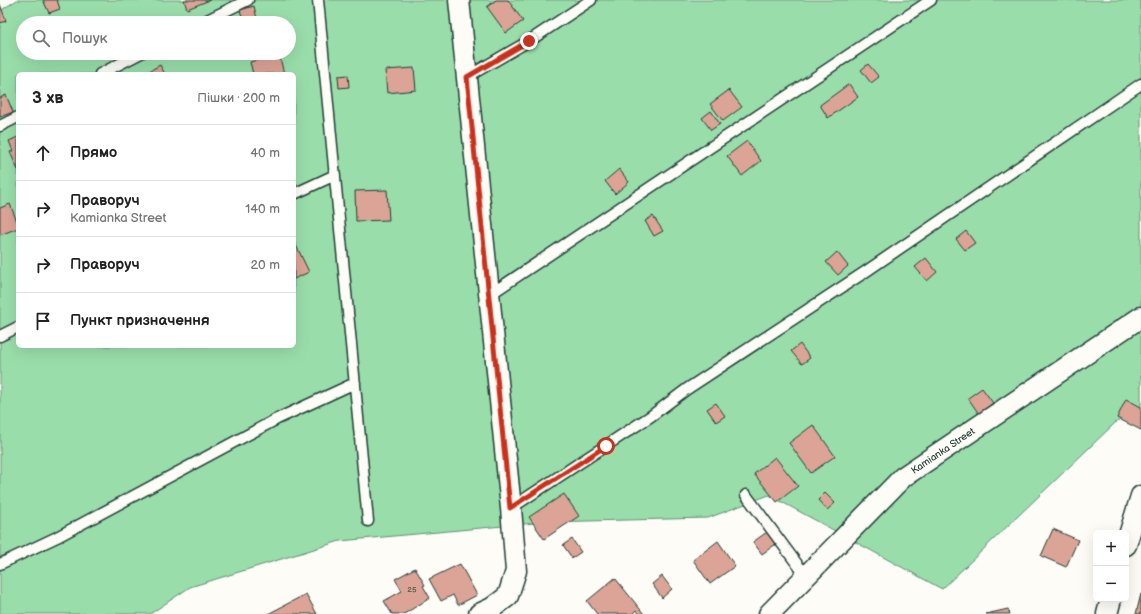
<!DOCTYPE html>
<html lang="uk">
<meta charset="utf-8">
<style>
:root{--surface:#fff;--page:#f6f6f6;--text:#222;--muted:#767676;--line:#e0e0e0}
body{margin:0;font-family:"Balsamiq Sans",sans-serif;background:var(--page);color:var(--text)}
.controls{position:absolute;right:12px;bottom:12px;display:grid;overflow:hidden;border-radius:6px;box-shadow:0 4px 16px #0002}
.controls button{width:36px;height:36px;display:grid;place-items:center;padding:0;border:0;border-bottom:1px solid var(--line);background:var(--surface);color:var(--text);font:20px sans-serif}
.stop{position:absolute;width:12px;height:12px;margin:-9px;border:3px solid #c8321e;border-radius:50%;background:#fff}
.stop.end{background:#c8321e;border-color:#fff;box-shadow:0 1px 4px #0008}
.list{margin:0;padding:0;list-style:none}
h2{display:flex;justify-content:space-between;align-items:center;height:52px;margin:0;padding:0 16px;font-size:17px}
h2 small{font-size:13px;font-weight:400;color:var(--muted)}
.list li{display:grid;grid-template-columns:26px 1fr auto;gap:12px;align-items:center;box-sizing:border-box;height:56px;padding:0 16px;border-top:1px solid var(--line)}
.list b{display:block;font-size:15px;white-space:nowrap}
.list p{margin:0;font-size:13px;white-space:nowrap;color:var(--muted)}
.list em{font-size:13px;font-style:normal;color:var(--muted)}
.icon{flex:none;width:22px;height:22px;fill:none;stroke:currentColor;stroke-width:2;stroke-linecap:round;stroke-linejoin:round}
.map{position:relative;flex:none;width:1141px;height:614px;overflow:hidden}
.search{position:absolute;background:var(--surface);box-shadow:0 4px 16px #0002;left:16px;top:16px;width:280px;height:44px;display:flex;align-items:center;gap:10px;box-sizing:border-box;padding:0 14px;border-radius:22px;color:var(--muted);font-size:15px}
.panel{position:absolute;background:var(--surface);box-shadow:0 4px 16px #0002;left:16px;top:72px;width:280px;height:276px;border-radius:6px}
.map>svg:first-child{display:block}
</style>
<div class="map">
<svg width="1141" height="614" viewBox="0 0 1141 614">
<rect width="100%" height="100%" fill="#fdfcf7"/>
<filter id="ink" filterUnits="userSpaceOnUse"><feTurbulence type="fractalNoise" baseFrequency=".025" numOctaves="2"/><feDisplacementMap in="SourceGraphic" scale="8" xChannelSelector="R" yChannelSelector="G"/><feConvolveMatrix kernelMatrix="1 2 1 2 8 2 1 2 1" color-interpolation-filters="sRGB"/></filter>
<g filter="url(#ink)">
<!-- green -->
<path fill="#99deaa" stroke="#5c8e6f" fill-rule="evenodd" d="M17 0H1141V409L1115 423 942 589 769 495 708 518 546 522 340 541 190 587 150 614H0V11ZM23 23H289V53H23ZM18 74H294V346H18Z"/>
<!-- building -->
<path fill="#dca496" stroke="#1f3d34" d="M43 0H57L60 9 49 13Z
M184 0H210L187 9Z
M496 0H508L523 21 506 33 487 7Z
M0 4 6 21 0 23Z
M254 6 258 23H244L240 10Z
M279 54 284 74H253L250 62Z
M868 64 879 77 871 83 861 70Z
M160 65 165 74H144Z
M414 68 416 90 387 93 385 70Z
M348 75 349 87 339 88 338 76Z
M849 84 858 97 828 118 820 105Z
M729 90 742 107 723 121 710 104Z
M6 95 13 112 0 117V98Z
M711 111 720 124 711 130 702 118Z
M18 137V170L10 152 13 151 9 141Z
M747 141 761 161 742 176 727 156Z
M619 169 629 182 615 194 605 181Z
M387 190 389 220 356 221 355 191Z
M10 204 18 224V228L0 235V208Z
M653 216 663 231 654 236 645 221Z
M966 231 975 243 965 250 956 239Z
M294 241 309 272 294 279Z
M837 252 848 266 838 275 826 262Z
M926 258 937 272 927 281 915 267Z
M800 344 810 358 802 364 791 351Z
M982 388 993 403 979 414 968 398Z
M1126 399 1141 407V430L1117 418Z
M716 403 725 416 716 422 707 409Z
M813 425 835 456 811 473 789 443Z
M775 457 798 486 777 502 754 474Z
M825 493 835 503 827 510 818 500Z
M564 494 579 516 544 539 529 517Z
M1053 529 1078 540 1066 567 1041 556Z
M767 532 776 544 762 554 753 542Z
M572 539 581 552 572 558 563 545Z
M718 541 735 566 710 584 693 560Z
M460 564 477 595 458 605 453 595 441 601 429 579Z
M415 568 425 585 423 586 430 598 404 614H392L384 601 402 591 395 579Z
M662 576 672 589 662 598 652 584Z
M615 578 644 614H639L636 610 632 614H597L587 601Z
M306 594 317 614H268Z
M1141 594V614H1136Z
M1008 609 1010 614H986Z"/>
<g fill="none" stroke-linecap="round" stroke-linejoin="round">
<defs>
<path id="service" d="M318 0 368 521
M201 23 248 0
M100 74 141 53
M467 77 529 41 591 0
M0 126 18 117
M294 194 335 175
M489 295 931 0
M0 336 18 327
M746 495 806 576
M511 508 651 416 687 389 865 272 1141 84
M0 564 57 537 277 419 355 383"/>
<path id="minor" d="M459 0 511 508 516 571 508 596 492 608 479 614
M1126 545 1141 496
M769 614 903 477 1141 317
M1107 614 1111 599"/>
</defs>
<!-- service casing -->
<use href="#service" stroke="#1f3d34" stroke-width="13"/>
<!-- minor casing -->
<use href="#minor" stroke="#1f3d34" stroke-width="23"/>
<!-- service -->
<use href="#service" stroke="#fdfcf7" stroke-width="10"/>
<!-- minor -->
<use href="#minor" stroke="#fdfcf7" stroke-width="20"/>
</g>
</g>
<g fill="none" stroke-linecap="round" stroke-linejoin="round" filter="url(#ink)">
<!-- route -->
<path stroke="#c8321e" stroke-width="5" d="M529 41 467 77 510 508 606 446"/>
</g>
<g text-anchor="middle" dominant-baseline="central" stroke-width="3" stroke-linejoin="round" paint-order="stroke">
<!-- number labels -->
<g font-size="8" fill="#4e574c">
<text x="412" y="589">25</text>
</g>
<!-- street labels -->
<g font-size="10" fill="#1f3d34" stroke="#fdfcf7">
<text transform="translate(943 451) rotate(-34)">Kamianka Street</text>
</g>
</g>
</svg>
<div class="controls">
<button>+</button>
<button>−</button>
</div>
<div class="stop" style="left:606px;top:446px"></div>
<div class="stop end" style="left:529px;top:41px"></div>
<div class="search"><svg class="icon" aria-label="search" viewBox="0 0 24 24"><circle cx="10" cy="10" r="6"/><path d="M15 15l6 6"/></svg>Пошук</div>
<section class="panel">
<h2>3 хв<small>Пішки · 200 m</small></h2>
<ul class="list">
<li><svg class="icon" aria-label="ahead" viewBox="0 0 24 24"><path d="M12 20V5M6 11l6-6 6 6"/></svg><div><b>Прямо</b></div><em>40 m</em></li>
<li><svg class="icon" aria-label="right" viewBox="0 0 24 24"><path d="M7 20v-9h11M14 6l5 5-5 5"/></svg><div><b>Праворуч</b><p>Kamianka Street</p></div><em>140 m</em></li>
<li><svg class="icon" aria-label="right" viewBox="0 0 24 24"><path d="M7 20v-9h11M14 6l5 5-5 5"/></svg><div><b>Праворуч</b></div><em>20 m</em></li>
<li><svg class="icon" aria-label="arrive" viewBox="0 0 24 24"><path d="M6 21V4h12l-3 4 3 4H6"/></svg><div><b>Пункт призначення</b></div></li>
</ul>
</section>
</div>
